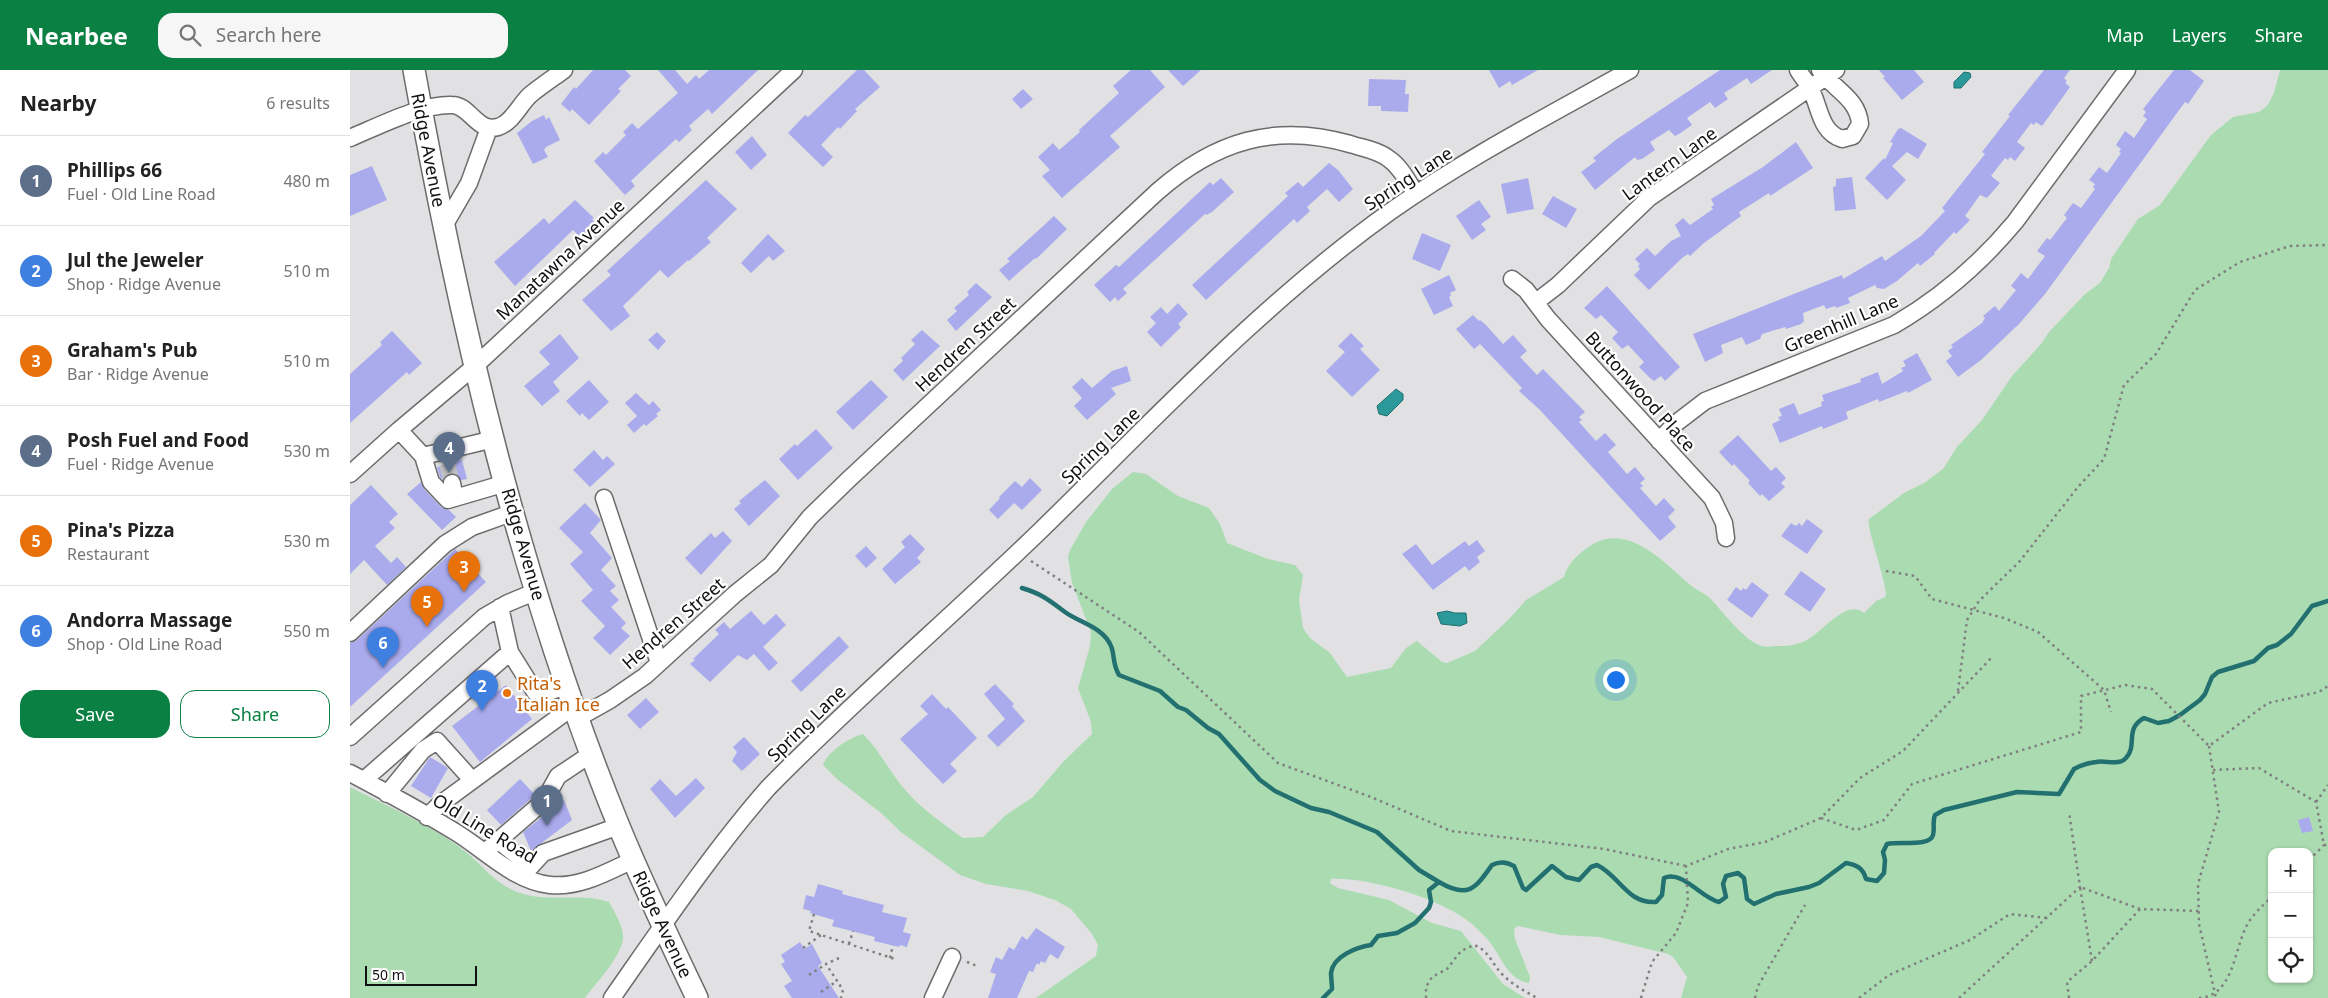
<!DOCTYPE html>
<meta charset="utf-8">
<style>
:root{--surface:#fff;--page:#f6f6f6;--text:#222;--muted:#767676;--line:#e0e0e0;--accent:#0b8043}
body{margin:0;font-family:"Noto Sans",sans-serif;background:var(--page);color:var(--text)}
.controls{position:absolute;right:15px;bottom:15px;display:grid;overflow:hidden;border-radius:10px;box-shadow:0 1px 4px #0004}
.controls button{width:45px;height:45px;display:grid;place-items:center;padding:0;border:0;border-bottom:1px solid var(--line);background:var(--surface);color:var(--text);font:25px sans-serif}
.scale{position:absolute;left:15px;bottom:12px;width:112px;box-sizing:border-box;padding-left:5px;border:2px solid #111;border-top:0;font-size:14px;line-height:18px;white-space:nowrap;color:#111;-webkit-text-stroke:4px #fff;paint-order:stroke}
.you{position:absolute;left:1265px;top:609px;width:18px;height:18px;margin:-12px;border:4px solid #fff;border-radius:50%;background:#1a73e8;box-shadow:0 0 0 8px #1a73e833}
.badge{display:grid;place-items:center;width:32px;height:32px;border-radius:50%;background:var(--accent);color:#fff;font-size:16px;font-weight:700}
.pin{position:absolute;translate:-50% -41px;filter:drop-shadow(0 1px 2px #0008)}
.pin::after{content:'';position:absolute;top:26px;width:18px;height:15px;background:inherit;clip-path:polygon(0 0,100% 0,50% 100%)}
.list{margin:0;padding:0;list-style:none}
h2{display:flex;justify-content:space-between;align-items:center;height:65px;margin:0;padding:0 20px;font-size:21px}
h2 small{font-size:16px;font-weight:400;color:var(--muted)}
.list li{display:grid;grid-template-columns:32px 1fr auto;gap:15px;align-items:center;box-sizing:border-box;height:90px;padding:0 20px;border-top:1px solid var(--line)}
.list b{display:block;font-size:19px;white-space:nowrap}
.list p{margin:0;font-size:16px;white-space:nowrap;color:var(--muted)}
.list em{font-size:16px;font-style:normal;color:var(--muted)}
.actions{display:flex;gap:10px;padding:15px 20px}
.actions a{flex:1;padding:11px 0;border:1px solid var(--accent);border-radius:15px;text-align:center;font-size:18px;color:var(--accent)}
.actions .main{background:var(--accent);color:#fff}
.icon{flex:none;width:28px;height:28px;fill:none;stroke:currentColor;stroke-width:2;stroke-linecap:round;stroke-linejoin:round}
.map{position:relative;flex:none;width:1978px;height:928px;overflow:hidden}
header{display:flex;align-items:center;gap:30px;box-sizing:border-box;height:70px;padding:0 25px;background:var(--accent);color:#fff}
header strong{font-size:24px}
nav{display:flex;gap:28px;margin-inline-start:auto;font-size:18px}
.search{width:350px;height:45px;background:var(--page);display:flex;align-items:center;gap:12px;box-sizing:border-box;padding:0 18px;border-radius:15px;color:var(--muted);font-size:19px}
main{display:flex}
aside{flex:1;background:var(--surface)}
.map>svg:first-child{display:block}
</style>
<header>
<strong>Nearbee</strong>
<div class="search"><svg class="icon" aria-label="search" viewBox="0 0 24 24"><circle cx="10" cy="10" r="6"/><path d="M15 15l6 6"/></svg>Search here</div>
<nav><a>Map</a><a>Layers</a><a>Share</a></nav>
</header>
<main>
<aside>
<h2>Nearby<small>6 results</small></h2>
<ul class="list">
<li><span class="badge" style="background:#5c6f8a">1</span><div><b>Phillips 66</b><p>Fuel · Old Line Road</p></div><em>480 m</em></li>
<li><span class="badge" style="background:#3f7fe0">2</span><div><b>Jul the Jeweler</b><p>Shop · Ridge Avenue</p></div><em>510 m</em></li>
<li><span class="badge" style="background:#e8710a">3</span><div><b>Graham's Pub</b><p>Bar · Ridge Avenue</p></div><em>510 m</em></li>
<li><span class="badge" style="background:#5c6f8a">4</span><div><b>Posh Fuel and Food</b><p>Fuel · Ridge Avenue</p></div><em>530 m</em></li>
<li><span class="badge" style="background:#e8710a">5</span><div><b>Pina's Pizza</b><p>Restaurant</p></div><em>530 m</em></li>
<li><span class="badge" style="background:#3f7fe0">6</span><div><b>Andorra Massage</b><p>Shop · Old Line Road</p></div><em>550 m</em></li>
</ul>
<div class="actions"><a class="main">Save</a><a>Share</a></div>
</aside>
<div class="map">
<svg width="1978" height="928" viewBox="0 0 1978 928">
<rect width="100%" height="100%" fill="#e1e1e3"/>
<!-- green -->
<path fill="#abdcb1" fill-rule="evenodd" d="M1930 0H1978V928H1331L1337 907 1323 887 1318 884 1249 867 1210 865 1168 856 1164 859 1165 869 1180 907 1179 913C1157 910 1151 885 1138 870 1133 864 1127 859 1122 854 1092 829 1019 807 981 809L980 813 988 818 1039 830 1082 853 1111 861 1153 914 1175 928H686L746 886 748 875 742 864 721 839 705 830 678 821 636 814 610 805 551 762 531 743 487 709 473 695C477 682 500 667 513 664 531 682 541 705 558 723 571 738 596 756 613 768L633 767 656 745 683 727 713 692 742 664 741 652 728 618 740 576 741 562 722 513 718 487 720 480 736 452 762 419 783 402 796 404 828 426 859 438 870 454 877 473 918 489 945 495 953 505 949 530 953 558 960 568 980 583 997 607 1041 598 1056 578 1067 571 1092 592 1097 593 1125 581 1159 549 1176 530 1214 507C1217 494 1229 483 1240 476 1276 452 1312 490 1338 513 1344 519 1353 522 1360 528 1373 542 1391 567 1409 575 1415 578 1422 576 1428 576 1439 576 1447 575 1457 570 1472 562 1497 528 1514 543L1526 531 1535 527 1536 524C1535 507 1516 457 1519 449L1554 423 1574 413 1593 399 1607 377 1632 350 1662 306 1691 274 1699 262 1735 224 1750 213 1759 198 1761 189 1788 149 1810 135 1861 65 1883 47 1909 42 1917 36 1924 23ZM1922 782H1959V909H1922Z
M0 717C37 736 83 756 116 782 134 797 146 815 170 823 200 833 231 822 259 832 265 843 274 857 273 869 271 887 246 913 235 928H0Z"/>
<!-- water -->
<path fill="#2b9899" stroke="#237070" d="M1614 2 1620 3 1621 7 1611 18H1604V12Z
M1046 319 1053 324V330L1037 346 1029 344 1027 336Z
M1097 541 1105 543H1116L1117 553 1110 556 1091 554 1087 543Z"/>
<g fill="none" stroke-linecap="round" stroke-linejoin="round">
<!-- stream -->
<path stroke="#237070" stroke-width="4.5" d="M672 518C692 524 699 530 715 542 730 553 753 557 761 576 765 585 762 593 769 605L810 621 828 637 836 640 858 658 869 664 910 710 925 721 961 738 979 742 1027 762 1069 800 1089 812
M973 928 982 919C982 914 981 908 981 903 983 886 1007 877 1021 875L1028 866 1047 863 1065 853 1079 838 1081 832 1079 820 1089 812C1118 829 1125 819 1142 795 1150 791 1156 792 1164 796L1173 818 1176 820 1202 796 1216 807 1229 810 1241 797 1247 795C1270 806 1277 834 1306 832L1312 825 1314 808C1333 800 1351 828 1369 832L1376 827 1373 814 1376 806 1388 803 1394 808 1397 829 1404 834 1426 824 1459 817 1469 813 1496 793C1507 795 1513 798 1516 809L1527 811 1534 803 1535 790 1533 782 1537 774C1549 771 1580 777 1583 765 1585 758 1582 752 1585 745L1594 740 1667 722 1709 724 1724 699C1731 695 1738 693 1746 692 1755 690 1770 696 1776 688 1788 675 1774 659 1794 648L1808 653 1819 651 1830 645 1850 630 1855 624 1862 607 1868 602 1904 591 1918 578 1927 575 1941 564 1962 536 1978 531"/>
</g>
<!-- building -->
<path fill="#aaabed" d="M243 0H275L281 6 268 19 271 21 239 55 222 39 220 42 211 34 224 17 226 19Z
M308 0H325L337 14 346 5 349 9 359 0H408L362 44 358 39 339 56 342 60 329 72 326 69 301 92 281 111 285 116 275 125 244 91 253 82 256 85 276 65 273 62 282 53 288 59 328 23Z
M507 0H514L530 17 505 39 507 41 490 59 488 57 471 75 483 87 473 97 438 63 455 45 458 47Z
M781 0H800L815 17 760 66 770 77 712 128 692 106 700 100 688 87 703 73 709 80 730 62 729 60 769 23 763 16Z
M818 0H851L833 16Z
M1139 0H1188L1162 15 1160 11 1149 18Z
M1370 0H1422L1401 14 1397 8 1374 23 1378 29 1365 38 1360 32 1337 48 1342 55 1329 64 1325 66 1319 60 1300 72 1305 80 1292 89 1287 90 1285 87 1245 120 1231 102 1246 91 1243 88 1267 69Z
M1529 0H1564L1574 12 1552 30 1533 8 1535 7Z
M1694 0H1720L1714 8 1717 11 1715 13 1720 17 1692 56 1686 52 1684 55 1681 53 1667 72 1675 78 1665 91 1660 87 1658 90 1655 88 1641 106 1650 113 1637 128 1630 125 1615 146 1620 150 1606 164 1604 162 1584 183 1585 184 1570 196 1568 193 1547 211 1534 219 1527 218 1525 215 1498 228 1500 233 1486 238 1485 236 1476 239 1474 235 1453 243 1454 251 1451 254 1436 259 1435 257 1412 264 1410 269 1396 275 1392 267 1371 275 1373 283 1355 292 1343 264 1492 205 1493 209 1532 186 1535 191 1571 166 1595 141 1592 138 1635 84 1632 82 1660 46 1658 45Z
M1824 0H1840L1854 11 1838 34 1835 32 1695 224 1669 254 1631 290 1608 307 1596 291 1602 286 1598 281 1603 277 1601 275 1632 253 1635 248 1633 246 1645 236 1649 241 1666 220 1661 216 1671 203 1678 209 1695 186 1687 181 1697 168 1700 170 1717 148 1714 145 1723 133 1731 138 1745 119 1743 117 1745 114 1739 110 1749 97 1757 103 1771 83 1769 82 1771 79 1766 75 1775 61 1784 68 1797 49 1793 46 1796 42 1793 39Z
M1019 9 1056 10 1055 24H1059L1058 42 1031 41V36H1018Z
M673 19 683 29 671 39 662 29Z
M194 45 196 50 199 47 210 70 196 77 194 80 198 87 183 94 167 63 182 51Z
M1551 58 1577 74 1568 89 1557 82 1542 96 1556 110 1537 130 1515 108 1534 88 1535 90 1543 73 1540 72 1548 59Z
M402 66 417 85 401 100 385 82Z
M1446 72 1463 98 1420 126 1419 123 1389 142 1391 146 1354 173 1340 186 1338 184 1332 188 1299 220 1284 205 1290 199 1288 196 1290 194 1285 189 1297 178 1305 186 1321 171 1331 166 1325 155 1333 148 1340 155 1363 139 1361 137 1364 135 1361 129 1413 97Z
M979 93 988 100 1003 119 989 132 977 119 957 137 960 141 947 153 944 149 856 230 842 215 938 126 935 123 948 112 953 117Z
M22 96 37 130 0 146V105Z
M1502 107 1506 139 1485 141 1483 117 1486 116V109Z
M871 108 884 122 862 142 856 145 855 144 773 219 777 223 768 231 765 227 760 232 744 215 766 195 769 197 860 112 863 115Z
M1178 108 1184 139 1157 144 1151 114Z
M356 110 387 139 357 168 361 172 339 191 338 190 318 208 310 200 273 236 280 246 261 261 232 230 261 205 257 201Z
M1203 126 1227 139 1216 158 1192 144Z
M225 130 244 148 242 149 246 154 231 168 223 160 165 216 144 192 194 148 199 154Z
M1129 130 1141 147 1131 154 1136 160 1122 170 1106 146Z
M704 146 717 159 686 189 685 188 659 211 649 200 660 191 657 189Z
M1072 163 1101 175 1090 201 1062 189Z
M418 164 435 181 423 191 419 186 401 203 391 193Z
M1099 205 1106 220 1100 223 1101 226 1099 227 1103 236 1084 245 1071 219Z
M626 213 642 227 606 261 597 250 607 241 604 238 619 225 617 222Z
M1257 216 1330 297 1315 311 1311 306 1304 311 1300 308 1289 297 1294 292 1278 275 1272 279 1262 268 1268 262 1251 245 1246 249 1234 238Z
M828 233 838 244 828 254 831 257 811 277 797 262 806 253 800 247 811 237 817 244Z
M1123 245 1129 251 1130 250 1136 255 1153 274 1163 265 1177 281 1170 287 1187 305 1193 299 1235 342 1229 347 1232 350 1229 352 1246 371 1255 363 1266 375 1258 382 1277 404 1285 397 1295 409 1290 413 1293 416 1290 418 1306 436 1314 428 1325 440 1318 447 1326 457 1310 471 1190 340 1169 321 1172 318 1130 274 1124 279 1106 259Z
M572 260 590 276 553 311 543 300 553 291 551 288 565 274 561 270Z
M42 261 72 293 59 305 57 302 0 353V304L32 275 30 272Z
M307 262 316 271 308 280 298 270Z
M1001 263 1014 276 1010 279 1030 300 1002 327 976 301 995 282 988 276Z
M210 264 229 288 203 312 210 321 192 336 174 316 200 294 189 282Z
M1567 283 1582 310 1558 323 1557 321 1529 332 1528 329 1496 342 1498 349 1473 359 1472 356 1430 373 1422 354 1430 350 1428 347 1432 346 1429 339 1444 333 1449 345 1472 336 1471 332 1474 331 1472 325 1511 312 1510 309 1528 302 1532 314 1553 301 1551 298 1556 296 1553 291Z
M777 296 781 311 761 318 766 324 737 350 724 336 732 328 722 317 732 308 742 318 762 301Z
M239 310 259 332 239 350 232 343 230 346 216 331Z
M521 310 538 327 503 360 486 342Z
M286 323 299 335 303 331 311 340 306 344 308 346 296 356 294 354 284 363 277 355 287 346 275 333Z
M466 359 483 378 448 410 429 389 445 374 447 376Z
M1388 365 1421 401 1426 397 1436 408 1431 413 1435 417 1419 431 1412 424 1410 426 1398 413 1400 411 1384 394 1382 396 1369 382Z
M244 380 253 390 257 386 265 394 240 417 223 400Z
M112 390 117 409 111 410 105 403 96 405 93 410 90 407 87 397Z
M680 408 692 420 672 440 664 433 648 449 639 440 650 428 649 427 665 411 672 417Z
M415 410 430 426 399 456 384 439 391 433 389 431Z
M71 412 74 419 91 437 99 440 106 447 92 460 57 424Z
M21 415 48 444 39 452 45 458 25 476 41 493 47 487 56 497 37 515 14 490 0 504V435Z
M235 433 251 450 240 463 262 488 251 500 266 516 260 521 269 530 261 537 276 553 271 558 280 566 260 585 243 568 255 556 231 531 243 520 220 494 233 482 209 458Z
M1457 449 1473 461 1457 484 1431 466 1441 453 1446 456 1449 453 1452 456Z
M373 461 382 471 351 505 335 488 361 463 365 468Z
M560 464 575 479 567 488 571 492 545 514 532 499 555 477 551 472Z
M1127 470 1135 481 1127 487 1130 492 1119 501 1115 496 1083 520 1052 484 1066 474 1082 495 1115 471 1119 476Z
M516 476 527 488 516 498 505 486Z
M105 479 136 512 0 637V573L7 570Z
M1451 501 1476 519 1460 542 1434 524Z
M1402 512 1419 525 1402 548 1377 530 1386 517 1391 521 1393 518 1396 520Z
M401 541 414 555 426 544 436 555 413 577 428 593 419 601 404 584 397 590 388 585 360 612 340 594 345 590 343 589 369 564 365 560 374 552 380 559Z
M489 566 499 577 451 622 441 611Z
M645 614 664 634 662 636 675 651 648 677 637 666 655 649 634 624Z
M156 615 182 649 130 692 102 656Z
M582 624 596 639 598 637 627 668 600 694 607 701 593 714 550 669 578 644 570 636Z
M296 628 309 642 290 659 277 645Z
M394 667 410 684 392 701 382 691 387 682 383 677Z
M80 687 98 698 81 728 61 716Z
M346 708 355 718 325 748 300 719 310 709 326 726Z
M170 709 185 725 151 755 137 740Z
M214 730 222 750 181 781 173 762Z
M1959 747 1963 761 1952 763 1948 750Z
M468 814 493 821 492 824 534 835 532 842 557 848 553 862 561 864 557 877 550 875 549 877 524 871 525 867 482 856 484 850 460 843 461 841 453 839 456 825 464 827Z
M686 858 715 877 708 889 700 884 695 893 691 891 689 895 687 893 683 902 679 901 667 928H638L646 904 640 902 646 887 652 890 659 877 664 880 672 866 677 870Z
M450 872 454 879 462 874 472 893 468 896 489 928H442L434 916 442 911 431 894 435 892 431 885Z"/>
<g fill="none" stroke-linecap="round" stroke-linejoin="round">
<!-- minor-tunnel -->
<path stroke="#c2c2c4" stroke-width="16" stroke-dasharray="16 8" stroke-linecap="butt" d="M97 394 102 413"/>
<defs>
<path id="minor" d="M1448 0C1452 7 1458 13 1461 20 1470 37 1470 62 1492 69L1503 66 1510 54C1508 28 1483 19 1470 0
M0 68C29 56 71 34 102 35 120 35 127 63 148 57 162 53 170 34 180 25 191 16 203 8 214 0
M94 156 119 113 139 58
M1162 209 1176 220 1198 249 1362 428 1374 453 1376 468
M1186 232 1208 215 1299 128 1486 0
M49 360 73 386 81 412 98 430 156 413
M1309 371 1325 354 1355 331 1544 255C1592 227 1630 194 1665 152L1777 0
M73 386 144 369
M0 404 49 360 125 296 444 0
M102 413 105 428
M254 428 309 593
M150 537 160 582 185 622 189 625 217 616
M0 563 95 474 122 457 164 442
M228 648 260 630 295 606 385 524 421 495 460 447 498 410 807 122C864 72 924 52 1000 74 1012 78 1028 80 1039 89 1051 97 1058 112 1066 124
M0 667 134 547 158 533 187 521
M0 703C36 722 73 742 107 763 136 781 164 811 200 815 230 818 257 802 283 790
M14 710 160 582
M37 724 73 680 87 671 122 710
M77 747 89 735 224 636
M149 771 180 796
M135 782 194 731 208 706 241 684
M172 806 193 783 269 756
M262 928C311 858 362 782 418 718 505 629 600 548 690 461 803 351 912 233 1041 141 1116 88 1200 45 1280 0
M583 928 602 887"/>
<path id="major" d="M64 0C110 256 170 513 268 754 292 813 320 871 347 928"/>
</defs>
<!-- minor casing -->
<use href="#minor" stroke="#6c6c6d" stroke-width="19"/>
<!-- major casing -->
<use href="#major" stroke="#6c6c6d" stroke-width="24"/>
<!-- path -->
<path stroke="#808081" stroke-width="2.5" stroke-dasharray="2.5 4" stroke-linecap="butt" d="M681 491 789 562 928 693 1021 727 1101 761 1254 779 1336 796
M1536 501 1565 506 1582 529 1654 548 1688 562 1754 620 1761 642
M1608 621 1617 550 1629 531 1670 491 1728 417 1754 389 1774 315 1806 284 1845 220 1890 192 1940 176 1978 175
M1859 676 1869 742 1848 814 1849 854 1866 928
M1863 700 1909 698 1966 732 1974 775H1978
M1966 732 1978 715
M1471 748 1506 760 1534 750 1562 714 1731 662V626L1775 615 1802 619 1859 676 1918 633 1969 622 1978 616
M1959 790 1974 775
M464 844 459 861 545 889
M499 874 503 861
M453 878 471 865
M489 888 476 894 493 920 491 928
M540 888 543 875
M1742 891 1730 817 1790 839
M617 892 627 896
M459 905 476 894
M471 922 487 911
M1076 928V917L1082 907 1097 899 1111 881 1124 875C1140 881 1142 895 1154 906 1163 915 1175 921 1187 928
M1291 928 1302 892 1326 863 1338 833 1336 796 1378 779 1415 772 1471 748 1510 708 1553 681 1642 587
M1405 928 1408 916 1455 835
M1509 928 1539 905 1620 870 1660 844 1697 848
M1609 928 1730 817 1719 742
M1719 928 1717 912 1742 891 1790 839 1849 841
M1849 928C1883 926 1884 881 1896 857 1902 845 1912 836 1922 827"/>
<!-- minor -->
<use href="#minor" stroke="#fff" stroke-width="16"/>
<!-- major -->
<use href="#major" stroke="#fff" stroke-width="21"/>
</g>
<!-- markers -->
<circle fill="#e8710a" stroke="#fff" stroke-width="2" cx="157" cy="623" r="5"/>
<g text-anchor="middle" dominant-baseline="central" stroke-width="4.5" stroke-linejoin="round" paint-order="stroke">
<!-- street labels -->
<g font-size="18" fill="#111" stroke="#fff">
<text transform="translate(79 80) rotate(79)">Ridge Avenue</text>
<text transform="translate(1319 93) rotate(-36)">Lantern Lane</text>
<text transform="translate(1058 108) rotate(-33)">Spring Lane</text>
<text transform="translate(210 189) rotate(-43)">Manatawna Avenue</text>
<text transform="translate(1491 253) rotate(-23)">Greenhill Lane</text>
<text transform="translate(615 274) rotate(-43)">Hendren Street</text>
<text transform="translate(1291 321) rotate(48)">Buttonwood Place</text>
<text transform="translate(750 375) rotate(-44)">Spring Lane</text>
<text transform="translate(174 474) rotate(74)">Ridge Avenue</text>
<text transform="translate(323 553) rotate(-41)">Hendren Street</text>
<text transform="translate(456 653) rotate(-44)">Spring Lane</text>
<text transform="translate(135 758) rotate(31)">Old Line Road</text>
<text transform="translate(313 854) rotate(65)">Ridge Avenue</text>
</g>
<!-- food labels -->
<g font-size="18" fill="#c56008" stroke="#fff" text-anchor="start">
<text x="167" y="613">Rita's<tspan x="167" dy="21">Italian Ice</tspan></text>
</g>
</g>
</svg>
<div class="controls">
<button>+</button>
<button>−</button>
<button><svg class="icon" aria-label="locate" viewBox="0 0 24 24"><circle cx="12" cy="12" r="6"/><path d="M12 2v4M12 18v4M2 12h4M18 12h4"/></svg></button>
</div>
<div class="scale">50 m</div>
<div class="you"></div>
<div class="pin badge" style="left:197px;top:756px;background:#5c6f8a">1</div>
<div class="pin badge" style="left:132px;top:641px;background:#3f7fe0">2</div>
<div class="pin badge" style="left:114px;top:522px;background:#e8710a">3</div>
<div class="pin badge" style="left:99px;top:403px;background:#5c6f8a">4</div>
<div class="pin badge" style="left:77px;top:557px;background:#e8710a">5</div>
<div class="pin badge" style="left:33px;top:598px;background:#3f7fe0">6</div>
</div>
</main>
